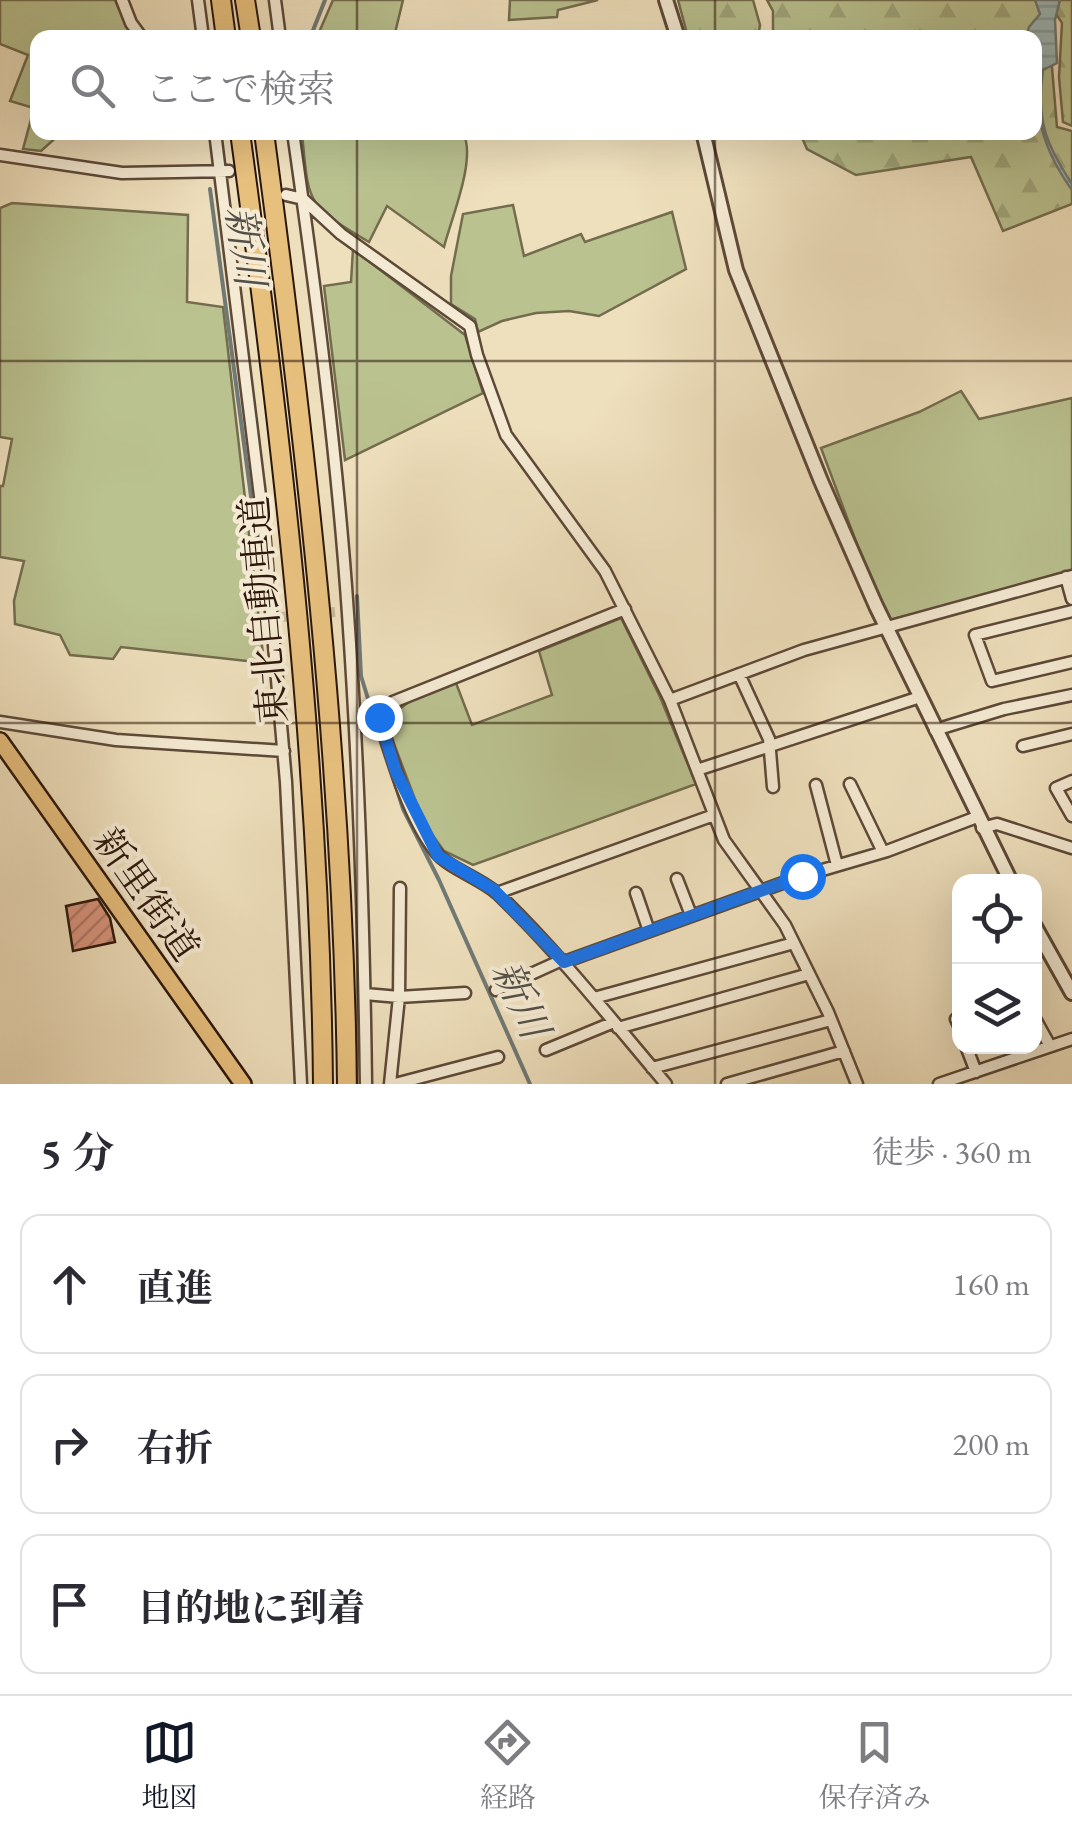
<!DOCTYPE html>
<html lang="ja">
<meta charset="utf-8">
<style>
:root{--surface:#fff;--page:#f7f7f7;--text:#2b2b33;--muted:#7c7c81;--line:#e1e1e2;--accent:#111827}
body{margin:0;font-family:"EB Garamond","Noto Serif JP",serif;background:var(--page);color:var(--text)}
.controls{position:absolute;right:30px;bottom:30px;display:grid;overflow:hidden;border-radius:20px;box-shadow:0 10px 40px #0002}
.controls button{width:90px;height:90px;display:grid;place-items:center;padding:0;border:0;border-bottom:2px solid var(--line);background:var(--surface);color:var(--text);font:50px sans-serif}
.stop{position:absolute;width:30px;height:30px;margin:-22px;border:8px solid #1a73e8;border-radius:50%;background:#fff}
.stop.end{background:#1a73e8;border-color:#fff;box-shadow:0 2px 10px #0008}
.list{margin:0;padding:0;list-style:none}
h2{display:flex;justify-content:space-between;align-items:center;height:130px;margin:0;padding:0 40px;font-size:42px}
h2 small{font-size:32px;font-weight:400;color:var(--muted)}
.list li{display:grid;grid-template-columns:65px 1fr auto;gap:30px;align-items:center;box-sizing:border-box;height:140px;margin:0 20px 20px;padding:0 20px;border:2px solid var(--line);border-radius:20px}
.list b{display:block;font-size:38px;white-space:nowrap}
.list em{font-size:32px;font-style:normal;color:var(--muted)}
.icon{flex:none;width:55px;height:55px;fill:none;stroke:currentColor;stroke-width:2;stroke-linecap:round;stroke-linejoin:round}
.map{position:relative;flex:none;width:1072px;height:1084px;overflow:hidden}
.search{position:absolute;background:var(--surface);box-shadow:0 10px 40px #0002;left:30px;right:30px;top:30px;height:110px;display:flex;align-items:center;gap:25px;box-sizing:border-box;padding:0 35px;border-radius:20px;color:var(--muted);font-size:38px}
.sheet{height:610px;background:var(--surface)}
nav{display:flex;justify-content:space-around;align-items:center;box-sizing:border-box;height:140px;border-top:2px solid var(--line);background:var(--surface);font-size:28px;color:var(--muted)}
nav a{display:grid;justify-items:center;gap:5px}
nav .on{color:var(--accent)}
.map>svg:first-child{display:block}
</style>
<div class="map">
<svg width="1072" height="1084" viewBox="0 0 1072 1084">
<defs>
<pattern id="forest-firs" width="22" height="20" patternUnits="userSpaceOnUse" patternTransform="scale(2.5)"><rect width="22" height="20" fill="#bac290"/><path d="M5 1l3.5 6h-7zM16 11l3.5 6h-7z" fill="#a0a67b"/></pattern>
<pattern id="water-rules" width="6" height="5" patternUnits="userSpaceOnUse" patternTransform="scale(2.5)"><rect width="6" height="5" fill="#9dbbbb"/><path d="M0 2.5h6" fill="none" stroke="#87a09f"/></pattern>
<pattern id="building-hatch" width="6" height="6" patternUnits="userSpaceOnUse" patternTransform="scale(2.5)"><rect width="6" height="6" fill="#d9957f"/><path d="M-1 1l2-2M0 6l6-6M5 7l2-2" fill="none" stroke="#b07966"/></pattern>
</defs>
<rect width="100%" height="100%" fill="#efe0bd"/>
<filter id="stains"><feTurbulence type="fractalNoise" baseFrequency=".002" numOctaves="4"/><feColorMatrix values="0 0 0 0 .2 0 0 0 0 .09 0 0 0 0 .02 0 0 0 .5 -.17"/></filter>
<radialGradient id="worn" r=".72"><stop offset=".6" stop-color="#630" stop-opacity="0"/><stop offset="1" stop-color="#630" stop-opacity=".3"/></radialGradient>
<!-- green -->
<path fill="#bac290" stroke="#736c4e" stroke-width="2.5" d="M0 0H115L133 37 38 38V132L61 133 41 151 23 149 34 108 10 101 28 55 0 44Z
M333 0H403L394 37H317Z
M510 0H598L558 10 557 17 509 20Z
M302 133H463C477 158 451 219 444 247L387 206 369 242C305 204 309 205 302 133Z
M12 203 188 215 187 302 223 307 264 663 121 647 113 659 70 655 60 635 15 624 14 601 24 561 0 557V486H3L12 439 0 437V208Z
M513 205 524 256 581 234 585 242 672 212 686 269 599 316 569 311 536 313 502 321 478 332 475 319 451 304V276L463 214Z
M353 249 465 335 483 393 345 460 324 286 351 282Z
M961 391 979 419 1072 398V572L890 620 861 555 821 448 919 412Z
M621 618 660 697 696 784 473 865 444 851 424 823 385 720 422 692 456 683 472 725 552 695 539 651Z"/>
<!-- forest -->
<path fill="url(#forest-firs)" stroke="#736c4e" stroke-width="2.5" d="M678 0H753L760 25 758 37H688Z
M767 0H1040L1048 20 1057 127 1072 131V204L1003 231 971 157 856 175 807 149 800 133 1034 132V38L773 37V11Z
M1047 0H1072V126L1063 122 1059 77 1062 23Z"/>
<!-- water -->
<path fill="url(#water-rules)" stroke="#707975" stroke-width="2.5" d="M1035 0H1060L1055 20 1057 63 1043 70C1036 119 1045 143 1072 184V190C1035 140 1034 97 1034 38L1026 37 1029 27 1040 14Z"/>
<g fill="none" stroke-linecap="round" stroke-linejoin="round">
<!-- stream -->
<path stroke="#707975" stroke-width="4" d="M310 38 325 0
M210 189 258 549
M357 596 361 676 373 715
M391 771 403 809 439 880 530 1084"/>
</g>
<!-- building -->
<path fill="url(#building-hatch)" stroke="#2c170b" stroke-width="2.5" d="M98 899 110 918 115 942 73 951 66 906Z"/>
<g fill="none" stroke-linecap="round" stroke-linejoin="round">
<!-- minor-tunnel -->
<path stroke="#c8b899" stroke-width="10" stroke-dasharray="10 5" stroke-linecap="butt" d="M281 617 335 612"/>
<defs>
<path id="minor" d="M122 0 131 23 142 38
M198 0 203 38
M275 0 280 38
M215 132 263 520 286 782 301 1084
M293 132C316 293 337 453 348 614 359 771 364 927 366 1084
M0 155 122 173 229 171
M286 195 303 199 341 234 470 326 477 355 506 435 605 571 670 700 724 840 785 925 828 1012 857 1084
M1066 577 1072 599
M1072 611 975 635 992 681 1072 662
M739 674 769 739 773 787
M670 700 804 650 1072 576
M379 717C392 759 408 816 435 851 447 868 481 878 498 894 559 953 611 1019 666 1084
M0 722 116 740 284 751
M355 726 379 717 393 702 625 609
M935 730 1004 709 1072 695
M1023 746 1072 734
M697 770 920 697
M1072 781 1056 788 1072 816
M850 784 883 852
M816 785 837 865
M982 828 997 824 1072 848
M677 879 691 915
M400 888 399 997 465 993
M497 893 714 815
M636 893 649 931
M564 962 802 876 887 851 977 817
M496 990 562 960
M365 994 399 997 390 1084
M594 998 794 943
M1034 1017 1050 1046
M960 1018 956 1019 960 1028
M618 1028 809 974
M966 1046 976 1072
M546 1050 614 1022
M652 1068 831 1020
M395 1084 498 1057
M727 1084 844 1051
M939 1084 1072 1039"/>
<path id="tertiary" d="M666 0 678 38
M703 132 736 270 821 481 876 606 1011 882
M1034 925 1072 993"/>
<path id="primary" d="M0 741 243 1084"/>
<path id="motorway" d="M221 0 226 38
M245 0 251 38
M240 132C283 448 320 765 323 1084
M264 132C306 448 343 765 347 1084"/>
</defs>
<!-- minor casing -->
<use href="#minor" stroke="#5d4938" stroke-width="15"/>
<!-- tertiary casing -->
<use href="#tertiary" stroke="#5d4938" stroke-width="18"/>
<!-- primary casing -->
<use href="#primary" stroke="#2c170b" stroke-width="20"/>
<!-- motorway casing -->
<use href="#motorway" stroke="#2c170b" stroke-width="22"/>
<!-- minor -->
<use href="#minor" stroke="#f5ebd4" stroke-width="10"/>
<!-- tertiary -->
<use href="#tertiary" stroke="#f5ebd4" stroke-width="12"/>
<!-- primary -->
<use href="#primary" stroke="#e8c07e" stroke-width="15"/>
<!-- motorway -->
<use href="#motorway" stroke="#e8c07e" stroke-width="18"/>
</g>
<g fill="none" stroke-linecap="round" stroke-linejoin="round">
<!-- route -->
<path stroke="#1a73e8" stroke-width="12" d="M379 717 396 772 438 856 494 890 564 962 802 876"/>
</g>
<!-- grid -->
<path fill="none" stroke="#2c170b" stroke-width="2.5" stroke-opacity="0.55" d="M357 0V38M715 0V38M357 132V1084M715 132V1084M0 361H1072M0 723H1072"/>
<g text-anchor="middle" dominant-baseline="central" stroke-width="8" stroke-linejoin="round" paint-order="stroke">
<!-- street labels -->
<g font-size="38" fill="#2c170b" stroke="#f5ebd4">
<text transform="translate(263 610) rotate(-95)">東北自動車道</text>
<text transform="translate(147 894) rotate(55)">新里街道</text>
</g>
<!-- water labels -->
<g font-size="40" font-style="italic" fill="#545049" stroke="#f5ebd4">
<text transform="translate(246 246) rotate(82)">新川</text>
<text transform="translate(521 999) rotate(65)">新川</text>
</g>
</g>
<rect width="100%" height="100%" filter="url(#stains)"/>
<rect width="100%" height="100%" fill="url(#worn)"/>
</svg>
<div class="controls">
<button><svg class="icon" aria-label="locate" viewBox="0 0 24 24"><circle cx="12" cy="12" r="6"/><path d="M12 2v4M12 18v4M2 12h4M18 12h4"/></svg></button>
<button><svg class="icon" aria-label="layers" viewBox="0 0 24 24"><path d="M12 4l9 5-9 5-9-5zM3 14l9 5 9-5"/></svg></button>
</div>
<div class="stop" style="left:802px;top:876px"></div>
<div class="stop end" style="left:379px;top:717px"></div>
<div class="search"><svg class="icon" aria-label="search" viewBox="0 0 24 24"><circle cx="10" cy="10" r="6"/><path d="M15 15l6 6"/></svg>ここで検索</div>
</div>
<section class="sheet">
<h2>5 分<small>徒歩 · 360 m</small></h2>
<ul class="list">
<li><svg class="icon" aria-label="ahead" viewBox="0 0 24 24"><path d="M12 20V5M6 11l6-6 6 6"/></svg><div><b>直進</b></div><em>160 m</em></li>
<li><svg class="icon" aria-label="right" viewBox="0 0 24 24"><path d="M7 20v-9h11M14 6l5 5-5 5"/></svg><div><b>右折</b></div><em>200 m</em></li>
<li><svg class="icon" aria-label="arrive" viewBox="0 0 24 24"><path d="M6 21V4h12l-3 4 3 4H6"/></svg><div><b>目的地に到着</b></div></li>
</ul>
</section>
<nav>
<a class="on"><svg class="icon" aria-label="map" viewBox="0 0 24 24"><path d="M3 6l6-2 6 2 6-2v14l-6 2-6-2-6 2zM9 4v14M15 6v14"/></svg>地図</a>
<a><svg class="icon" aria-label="directions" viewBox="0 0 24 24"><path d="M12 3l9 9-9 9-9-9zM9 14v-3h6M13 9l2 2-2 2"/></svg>経路</a>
<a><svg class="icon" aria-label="saved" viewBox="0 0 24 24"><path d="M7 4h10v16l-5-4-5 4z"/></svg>保存済み</a>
</nav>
